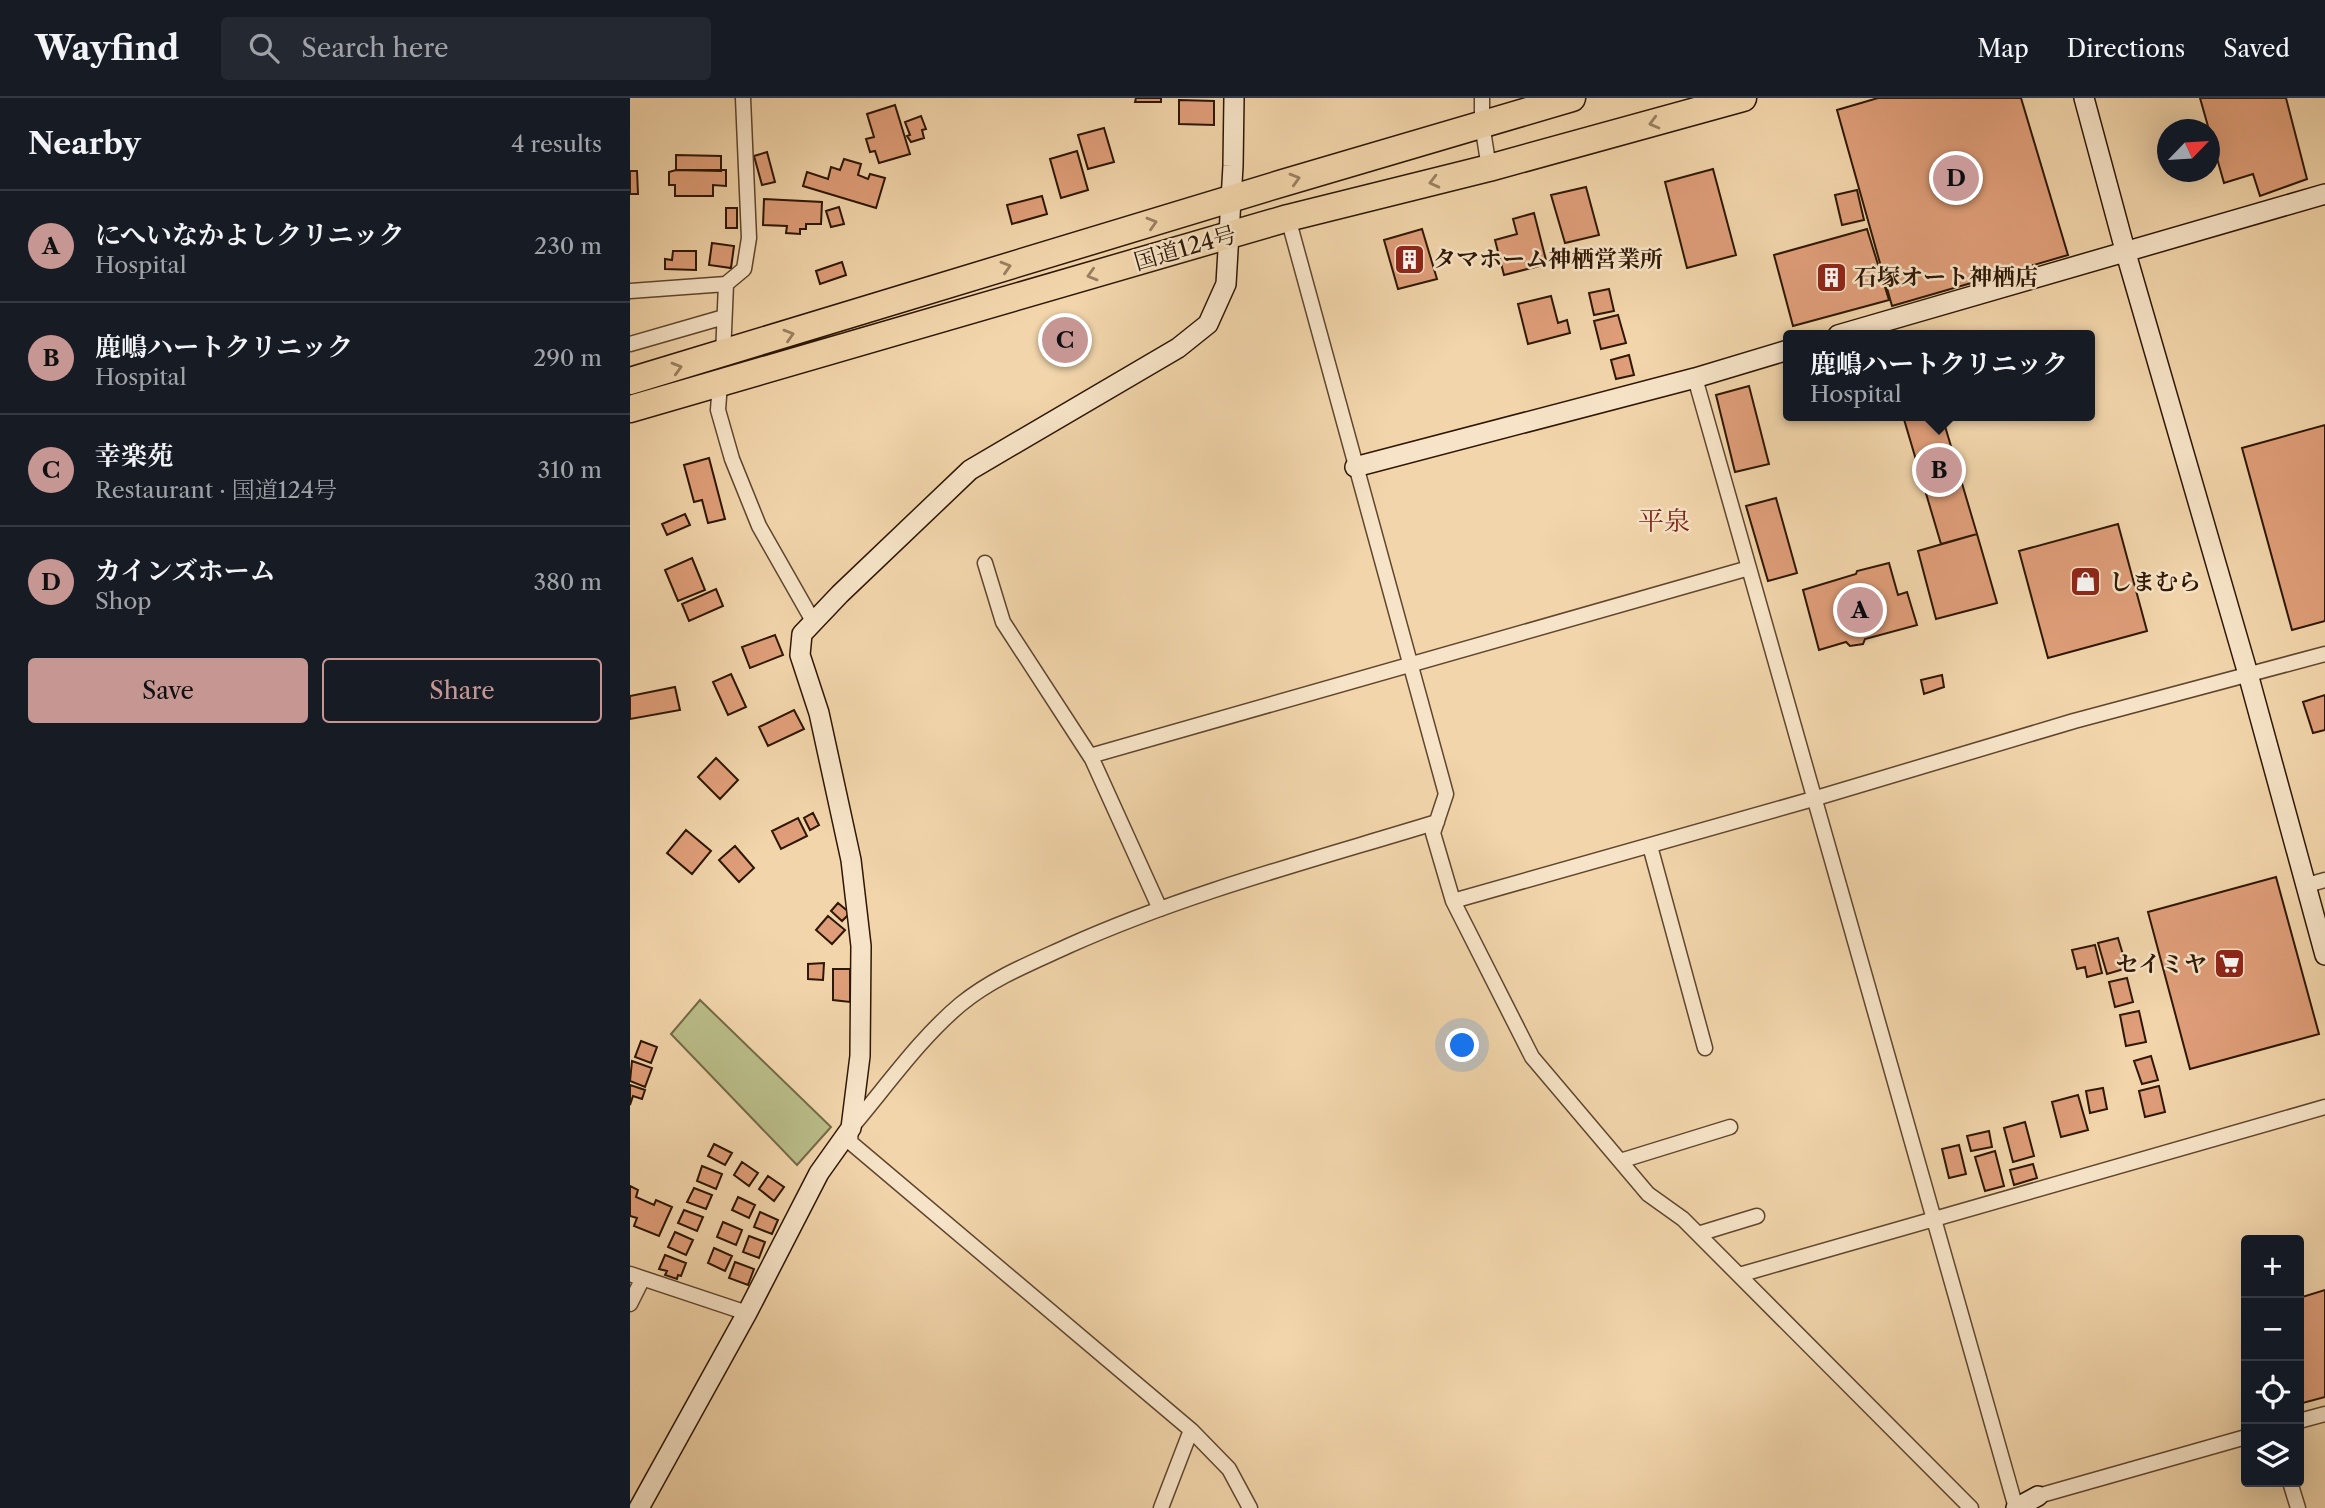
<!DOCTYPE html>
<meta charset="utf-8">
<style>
:root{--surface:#171b24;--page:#242831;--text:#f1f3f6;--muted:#9ea1a6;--line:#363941;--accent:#c59692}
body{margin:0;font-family:"Libre Caslon Text","Noto Serif JP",serif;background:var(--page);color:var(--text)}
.controls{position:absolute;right:21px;bottom:21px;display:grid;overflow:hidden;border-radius:7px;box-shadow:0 7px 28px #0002}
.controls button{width:63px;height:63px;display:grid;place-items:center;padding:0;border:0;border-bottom:2px solid var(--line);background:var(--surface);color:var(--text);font:35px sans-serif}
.compass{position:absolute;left:1527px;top:21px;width:63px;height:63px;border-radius:50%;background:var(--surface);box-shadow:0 7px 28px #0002;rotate:65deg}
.you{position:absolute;left:833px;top:948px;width:24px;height:24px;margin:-18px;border:5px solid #fff;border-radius:50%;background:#1a73e8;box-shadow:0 0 0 10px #1a73e833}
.badge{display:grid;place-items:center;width:46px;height:46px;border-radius:50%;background:var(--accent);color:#111;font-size:23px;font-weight:700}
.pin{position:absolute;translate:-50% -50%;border:4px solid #fff;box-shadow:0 2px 7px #0006}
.popup{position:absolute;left:1153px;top:232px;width:312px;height:91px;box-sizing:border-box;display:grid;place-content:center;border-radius:7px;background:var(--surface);filter:drop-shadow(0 2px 5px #0005);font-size:23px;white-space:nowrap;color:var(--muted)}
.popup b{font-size:26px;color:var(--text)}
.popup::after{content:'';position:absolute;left:50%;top:100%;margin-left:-14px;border:14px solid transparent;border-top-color:var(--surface)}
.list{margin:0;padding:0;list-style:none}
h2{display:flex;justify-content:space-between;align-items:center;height:91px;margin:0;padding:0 28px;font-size:30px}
h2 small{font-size:23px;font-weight:400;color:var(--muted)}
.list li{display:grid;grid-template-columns:46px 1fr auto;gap:21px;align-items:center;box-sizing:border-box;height:112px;padding:0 28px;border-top:2px solid var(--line)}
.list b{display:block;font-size:26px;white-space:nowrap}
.list p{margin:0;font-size:23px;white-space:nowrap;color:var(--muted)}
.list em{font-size:23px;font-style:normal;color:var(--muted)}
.actions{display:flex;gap:14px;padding:21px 28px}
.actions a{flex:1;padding:16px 0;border:2px solid var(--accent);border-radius:7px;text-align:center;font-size:24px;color:var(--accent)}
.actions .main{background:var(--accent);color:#111}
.icon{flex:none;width:38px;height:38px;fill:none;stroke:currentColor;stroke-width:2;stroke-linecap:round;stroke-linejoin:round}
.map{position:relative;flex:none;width:1695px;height:1410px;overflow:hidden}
header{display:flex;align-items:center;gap:42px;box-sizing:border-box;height:98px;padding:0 35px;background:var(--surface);border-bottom:2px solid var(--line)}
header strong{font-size:33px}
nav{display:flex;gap:38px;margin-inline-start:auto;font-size:24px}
.search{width:490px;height:63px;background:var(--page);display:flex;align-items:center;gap:18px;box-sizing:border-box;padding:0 24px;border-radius:7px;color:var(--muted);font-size:26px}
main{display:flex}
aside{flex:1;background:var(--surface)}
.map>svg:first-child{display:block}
</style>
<header>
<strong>Wayfind</strong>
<div class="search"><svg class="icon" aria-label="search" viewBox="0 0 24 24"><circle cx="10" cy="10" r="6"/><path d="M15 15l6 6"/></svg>Search here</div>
<nav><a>Map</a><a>Directions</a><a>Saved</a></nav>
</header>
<main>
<aside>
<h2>Nearby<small>4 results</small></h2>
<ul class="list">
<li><span class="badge">A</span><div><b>にへいなかよしクリニック</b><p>Hospital</p></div><em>230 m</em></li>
<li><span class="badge">B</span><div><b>鹿嶋ハートクリニック</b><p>Hospital</p></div><em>290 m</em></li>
<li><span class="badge">C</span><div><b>幸楽苑</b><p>Restaurant · 国道124号</p></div><em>310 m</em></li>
<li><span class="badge">D</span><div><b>カインズホーム</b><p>Shop</p></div><em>380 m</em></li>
</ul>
<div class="actions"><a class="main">Save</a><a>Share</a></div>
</aside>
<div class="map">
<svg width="1695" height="1410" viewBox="0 0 1695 1410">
<rect width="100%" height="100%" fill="#f2d5ab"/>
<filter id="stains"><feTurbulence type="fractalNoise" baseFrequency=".00286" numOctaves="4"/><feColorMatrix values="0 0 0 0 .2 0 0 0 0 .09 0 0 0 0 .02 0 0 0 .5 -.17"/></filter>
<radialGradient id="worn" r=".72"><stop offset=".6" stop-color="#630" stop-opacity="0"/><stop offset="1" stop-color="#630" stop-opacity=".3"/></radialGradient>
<!-- green -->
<path fill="#babd89" stroke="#746a46" stroke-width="2" d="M70 902 201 1029 167 1067 41 936Z"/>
<!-- building -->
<path fill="#df9e79" stroke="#2e1704" stroke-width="2" d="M506 0H531V4H505Z
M1248 0H1391L1438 157 1262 208 1207 12Z
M1570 0H1656L1677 81 1630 98 1623 76 1594 85Z
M549 2 584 3V27L549 26Z
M265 7 280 56 249 65 245 53 240 54 236 41 244 39 237 16Z
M291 18 296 31 292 32 294 40 281 44 277 38 280 37 275 24Z
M474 30 484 64 458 71 448 37Z
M447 53 458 92 431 100 420 61Z
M137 54 145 84 132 87 124 58Z
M46 57 91 58V73L46 72Z
M214 61 231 66 228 77 238 81 240 76 255 80 246 110 173 88 177 74 198 81 201 69 210 72Z
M1083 71 1106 157 1057 170 1035 84Z
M46 72H96V88L83 87V98H45V87H39V74Z
M0 73H7L8 96H0Z
M956 89 969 137 935 145 921 97Z
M1227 92 1234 122 1212 127 1205 97Z
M412 98 417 116 382 126 377 107Z
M134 101 192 104 191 126H176V131H170V136L156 135 157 128 133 127Z
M209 109 214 126 201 129 196 113Z
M96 110H107V130H96Z
M904 115 917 166 874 177 865 142 887 136 883 121Z
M792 131 807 181 768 191 754 142Z
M1237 131 1259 202 1163 228 1144 157Z
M82 145 104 148 101 170 79 167Z
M43 153H66V172L35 171V161L42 162Z
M212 164 216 177 190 186 186 173Z
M979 191 984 213 964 217 959 195Z
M921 198 928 225 937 222 940 235 898 246 888 206Z
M988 217 996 245 971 251 964 223Z
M451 224 457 249 419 260 412 235Z
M999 257 1004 277 986 281 981 262Z
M1119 288 1139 366 1105 374 1086 297Z
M1273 318H1312L1347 436 1311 446Z
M1695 327V523L1662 532 1612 350Z
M79 360 95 421 78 425 72 402 64 404 54 367Z
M1146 400 1167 475 1138 483 1116 408Z
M55 416 60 427 37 437 32 426Z
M1488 426 1517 533 1418 560 1389 453Z
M1347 436 1367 505 1306 521 1288 453Z
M62 460 75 492 48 503 35 472Z
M1259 465 1268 497 1277 494 1287 527 1235 541 1233 546 1220 548 1216 544 1189 552 1173 492 1226 476 1227 473Z
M86 491 93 508 59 523 52 506Z
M145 537 153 557 120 570 112 549Z
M101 576 116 609 98 617 83 584Z
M1312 577 1314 589 1294 596 1291 582Z
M45 589 50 612 0 621V598Z
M1695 597V632L1683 635 1673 604Z
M164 612 174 631 138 648 129 629Z
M86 660 108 682 90 701 68 679Z
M183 715 189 727 180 732 174 720Z
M168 720 177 738 151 751 142 733Z
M56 732 81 753 62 776 37 755Z
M105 748 124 770 109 784 89 762Z
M1646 779 1689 936 1560 971 1518 814Z
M208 805 220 815 212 823 201 813Z
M198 818 215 832 202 846 186 832Z
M1488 840 1497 870 1477 876 1468 845Z
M1465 847 1472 875 1457 879 1455 869 1447 871 1442 852Z
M194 865 193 882 178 881V866Z
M203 871H220V904L203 902Z
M1497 880 1503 904 1485 909 1479 884Z
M1509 913 1516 944 1496 948 1490 917Z
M11 943 27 949 21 965 5 959Z
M1521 958 1528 982 1512 986 1504 963Z
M2 963 22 970 15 989 0 983Z
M0 987 15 992 12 1001 3 998 0 1007Z
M1529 988 1535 1014 1515 1019 1509 993Z
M1473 990 1477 1011 1460 1015 1456 993Z
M1448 997 1458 1032 1431 1039 1422 1004Z
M1395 1024 1404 1058 1383 1064 1374 1030Z
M1359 1033 1362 1049 1341 1053 1337 1038Z
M84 1046 102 1055 95 1067 78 1058Z
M1329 1047 1336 1076 1319 1080 1312 1051Z
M1365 1053 1374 1088 1355 1093 1345 1059Z
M112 1064 128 1075 119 1088 104 1077Z
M1403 1066 1407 1080 1384 1087 1380 1072Z
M72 1068 92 1076 86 1091 67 1083Z
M138 1078 154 1089 144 1103 129 1091Z
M0 1088 8 1092 6 1099 24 1107 26 1102 42 1109 29 1138 4 1128 7 1120 0 1118Z
M64 1090 82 1097 76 1111 57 1104Z
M108 1099 125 1107 119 1120 102 1112Z
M54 1112 73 1119 67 1133 48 1125Z
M130 1114 148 1122 142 1136 124 1129Z
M93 1124 112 1132 106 1147 87 1139Z
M45 1134 63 1142 56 1157 38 1149Z
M119 1138 135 1144 129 1160 113 1154Z
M84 1150 102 1158 95 1173 78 1165Z
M35 1157 56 1165 51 1178 48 1177 47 1181 35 1177 37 1173 29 1171Z
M105 1164 124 1171 118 1187 99 1180Z
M1695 1192V1299L1669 1306V1200Z"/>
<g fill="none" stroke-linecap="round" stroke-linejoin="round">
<defs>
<path id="street" d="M852 0V26L859 70
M658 120 816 696 803 735 823 803 902 959 1018 1096 1053 1121 1341 1410
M0 193 96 186 114 171 119 140 113 0
M0 246 94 219
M93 257 96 186
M1065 280 1386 1410
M90 285 88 312 102 361 129 428 183 523
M355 465 373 524 462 661 530 811
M460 658 1119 470
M1020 748 1075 950
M1674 788 1695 782
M823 803 1183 701 1444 623 1695 556
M990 1063 1100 1029
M1068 1136 1127 1118
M0 1176 117 1215
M1109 1177 1695 1009
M0 1206 12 1182
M1669 1323 1695 1316
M1660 1384 1668 1410
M1408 1398 1616 1339
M531 1410 561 1332
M620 1410 599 1371 561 1332 220 1044 221 1030C256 989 290 940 331 906 363 880 401 865 438 848 556 795 683 762 807 724"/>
<path id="secondary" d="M1454 0 1495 152 1618 576 1695 857
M1208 237 1695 96
M725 369 1065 280 1158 252
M9 1410 117 1215 189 1075 221 1030 230 958 231 848 221 762 189 615 170 557 172 536 210 496 340 372 548 250 578 226 596 186 603 68 604 0
M1386 1410 1408 1398"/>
<path id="highway" d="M0 283 653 85 942 0
M0 311 658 120 859 70 1113 0"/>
</defs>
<!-- street casing -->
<use href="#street" stroke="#5f462e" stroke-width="17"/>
<!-- secondary casing -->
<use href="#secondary" stroke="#2e1704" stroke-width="22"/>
<!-- highway casing -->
<use href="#highway" stroke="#2e1704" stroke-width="29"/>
<!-- street -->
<use href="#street" stroke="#f7e4c8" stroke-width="14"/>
<!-- secondary -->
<use href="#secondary" stroke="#f7e4c8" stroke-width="19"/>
<!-- highway -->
<use href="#highway" stroke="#f2d5ab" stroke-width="26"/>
</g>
<!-- one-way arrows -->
<defs><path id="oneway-chevron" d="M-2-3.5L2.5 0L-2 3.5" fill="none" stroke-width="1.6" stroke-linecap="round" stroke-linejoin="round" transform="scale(1.75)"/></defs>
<g stroke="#9a8060">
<use href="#oneway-chevron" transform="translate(1024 25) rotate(165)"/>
<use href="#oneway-chevron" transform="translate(665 81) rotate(-16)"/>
<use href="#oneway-chevron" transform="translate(804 84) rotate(166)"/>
<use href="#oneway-chevron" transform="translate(522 125) rotate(-17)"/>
<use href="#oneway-chevron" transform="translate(376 169) rotate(-17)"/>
<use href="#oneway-chevron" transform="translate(462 177) rotate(164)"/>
<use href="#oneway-chevron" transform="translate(159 237) rotate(-17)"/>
<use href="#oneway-chevron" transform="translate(47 270) rotate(-16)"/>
</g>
<!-- icons -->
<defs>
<symbol id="building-square" viewBox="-11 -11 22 22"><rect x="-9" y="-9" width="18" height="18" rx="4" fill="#8f2418" stroke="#f7e4c8"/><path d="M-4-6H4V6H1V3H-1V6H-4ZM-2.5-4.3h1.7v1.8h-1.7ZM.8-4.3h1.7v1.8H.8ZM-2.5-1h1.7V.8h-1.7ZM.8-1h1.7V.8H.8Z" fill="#fff"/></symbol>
<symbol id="shop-square" viewBox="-11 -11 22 22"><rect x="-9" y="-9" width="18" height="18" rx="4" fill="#8f2418" stroke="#f7e4c8"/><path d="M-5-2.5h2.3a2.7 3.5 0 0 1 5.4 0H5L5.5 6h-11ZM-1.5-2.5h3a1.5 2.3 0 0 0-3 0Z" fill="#fff"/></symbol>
<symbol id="supermarket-square" viewBox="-11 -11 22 22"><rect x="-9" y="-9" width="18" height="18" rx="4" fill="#8f2418" stroke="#f7e4c8"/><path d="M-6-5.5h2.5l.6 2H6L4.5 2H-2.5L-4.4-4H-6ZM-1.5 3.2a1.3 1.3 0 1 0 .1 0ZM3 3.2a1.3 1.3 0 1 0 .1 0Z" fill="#fff"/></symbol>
</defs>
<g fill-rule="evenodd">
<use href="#building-square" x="762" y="144" width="35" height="35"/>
<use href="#building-square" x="1184" y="162" width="35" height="35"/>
<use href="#shop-square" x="1438" y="466" width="35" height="35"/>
<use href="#supermarket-square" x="1582" y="848" width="35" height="35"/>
</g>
<g text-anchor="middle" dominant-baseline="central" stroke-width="5" stroke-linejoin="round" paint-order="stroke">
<!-- street labels -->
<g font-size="23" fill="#2e1704" stroke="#f7e4c8">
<text transform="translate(555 150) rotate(-16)">国道124号</text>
</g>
<!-- poi labels -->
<g font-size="23" font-weight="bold" fill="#2e1704" stroke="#f7e4c8" text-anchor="start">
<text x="803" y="161">タマホーム神栖営業所</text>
<text x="1224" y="179">石塚オート神栖店</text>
<text x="1479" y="484">しまむら</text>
<text x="1577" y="866" text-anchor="end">セイミヤ</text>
</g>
<!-- quarter labels -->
<g font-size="26" fill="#7a1f14" stroke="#f7e4c8">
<text x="1034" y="423">平泉</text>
</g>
</g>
<rect width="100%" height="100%" filter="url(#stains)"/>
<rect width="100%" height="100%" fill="url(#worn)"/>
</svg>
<div class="controls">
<button>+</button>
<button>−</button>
<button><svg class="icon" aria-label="locate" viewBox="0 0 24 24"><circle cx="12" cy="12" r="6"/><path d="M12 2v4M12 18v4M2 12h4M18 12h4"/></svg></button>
<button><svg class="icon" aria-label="layers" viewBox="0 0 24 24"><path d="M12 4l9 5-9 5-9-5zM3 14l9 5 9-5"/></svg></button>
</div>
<svg class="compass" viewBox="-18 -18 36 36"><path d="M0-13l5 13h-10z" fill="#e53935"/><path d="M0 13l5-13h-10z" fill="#9ea1a6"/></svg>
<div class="you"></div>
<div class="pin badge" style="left:1230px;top:512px">A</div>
<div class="pin badge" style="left:1309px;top:372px">B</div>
<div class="popup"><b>鹿嶋ハートクリニック</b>Hospital</div>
<div class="pin badge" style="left:435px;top:242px">C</div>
<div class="pin badge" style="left:1326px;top:80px">D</div>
</div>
</main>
